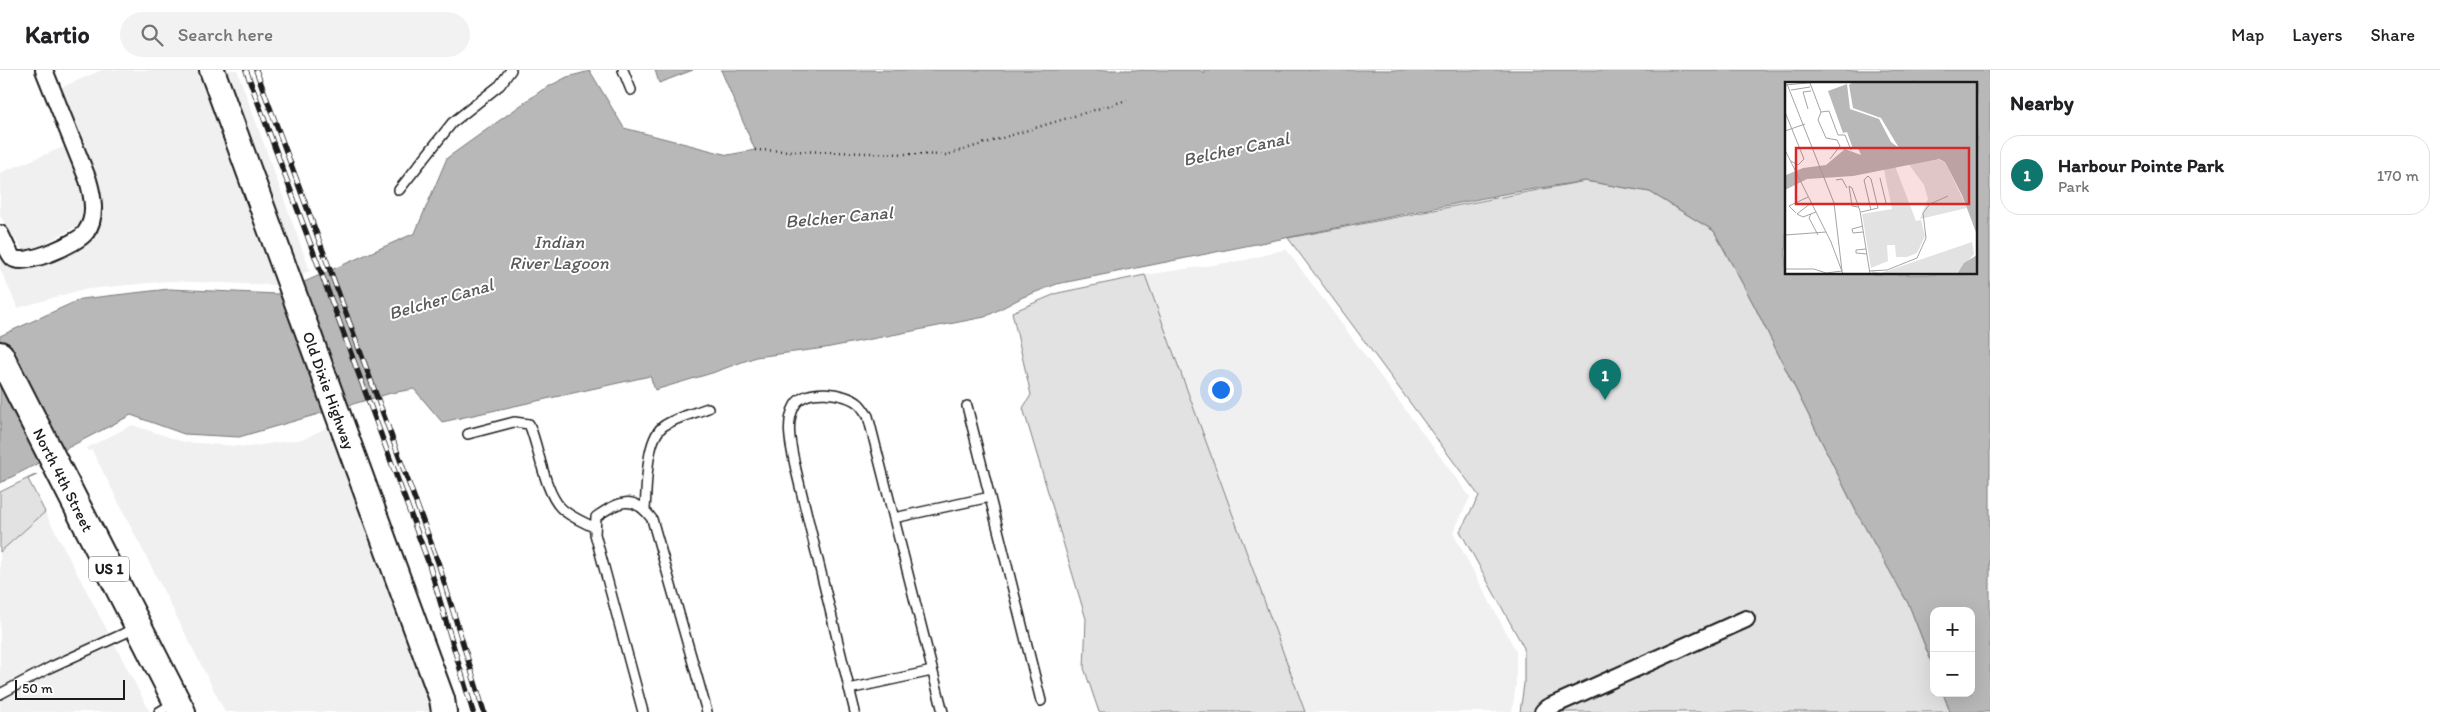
<!DOCTYPE html>
<meta charset="utf-8">
<style>
:root{--surface:#fff;--page:#f2f2f2;--text:#202124;--muted:#757577;--line:#e0e0e0;--accent:#0f766e}
body{margin:0;font-family:Itim,sans-serif;background:var(--page);color:var(--text)}
.controls{position:absolute;right:15px;bottom:15px;display:grid;overflow:hidden;border-radius:10px;box-shadow:0 5px 20px #0002}
.controls button{width:45px;height:45px;display:grid;place-items:center;padding:0;border:0;border-bottom:1px solid var(--line);background:var(--surface);color:var(--text);font:25px sans-serif}
.scale{position:absolute;left:15px;bottom:12px;width:110px;box-sizing:border-box;padding-left:5px;border:2px solid #1c1c1c;border-top:0;font-size:14px;line-height:18px;white-space:nowrap;color:#1c1c1c;-webkit-text-stroke:4px #fff;paint-order:stroke}
.you{position:absolute;left:1220px;top:319px;width:18px;height:18px;margin:-12px;border:4px solid #fff;border-radius:50%;background:#1a73e8;box-shadow:0 0 0 8px #1a73e833}
.badge{display:grid;place-items:center;width:32px;height:32px;border-radius:50%;background:var(--accent);color:#fff;font-size:16px;font-weight:700}
.pin{position:absolute;translate:-50% -41px;filter:drop-shadow(0 1px 2px #0008)}
.pin::after{content:'';position:absolute;top:26px;width:18px;height:15px;background:inherit;clip-path:polygon(0 0,100% 0,50% 100%)}
.list{margin:0;padding:0;list-style:none}
h2{display:flex;justify-content:space-between;align-items:center;height:65px;margin:0;padding:0 20px;font-size:21px}
h2 small{font-size:16px;font-weight:400;color:var(--muted)}
.list li{display:grid;grid-template-columns:32px 1fr auto;gap:15px;align-items:center;box-sizing:border-box;height:80px;margin:0 10px 10px;padding:0 10px;border:1px solid var(--line);border-radius:20px}
.list b{display:block;font-size:19px;white-space:nowrap}
.list p{margin:0;font-size:16px;white-space:nowrap;color:var(--muted)}
.list em{font-size:16px;font-style:normal;color:var(--muted)}
.icon{flex:none;width:28px;height:28px;fill:none;stroke:currentColor;stroke-width:2;stroke-linecap:round;stroke-linejoin:round}
.map{position:relative;flex:none;width:1990px;height:642px;overflow:hidden}
header{display:flex;align-items:center;gap:30px;box-sizing:border-box;height:70px;padding:0 25px;background:var(--surface);border-bottom:1px solid var(--line)}
header strong{font-size:24px}
nav{display:flex;gap:28px;margin-inline-start:auto;font-size:18px}
.search{width:350px;height:45px;background:var(--page);display:flex;align-items:center;gap:12px;box-sizing:border-box;padding:0 18px;border-radius:28px;color:var(--muted);font-size:19px}
main{display:flex}
aside{flex:1;background:var(--surface)}
.map>svg:first-child{display:block}
</style>
<header>
<strong>Kartio</strong>
<div class="search"><svg class="icon" aria-label="search" viewBox="0 0 24 24"><circle cx="10" cy="10" r="6"/><path d="M15 15l6 6"/></svg>Search here</div>
<nav><a>Map</a><a>Layers</a><a>Share</a></nav>
</header>
<main>
<div class="map">
<svg width="1990" height="642" viewBox="0 0 1990 642">
<rect width="100%" height="100%" fill="#fff"/>
<filter id="ink" filterUnits="userSpaceOnUse"><feTurbulence type="fractalNoise" baseFrequency=".02" numOctaves="2"/><feDisplacementMap in="SourceGraphic" scale="10" xChannelSelector="R" yChannelSelector="G"/><feConvolveMatrix kernelMatrix="1 2 1 2 8 2 1 2 1" color-interpolation-filters="sRGB"/></filter>
<g filter="url(#ink)">
<!-- built -->
<path fill="#f0f0f0" d="M102 0H203L282 213 276 215 168 211 80 220 18 238 0 199V177L16 196 22 198 37 196 91 168 102 150V127L60 18Z
M220 0H237L310 201 296 206Z
M66 76 87 132 83 153 32 180 23 181 0 146V103Z
M1286 179 1470 427 1453 463 1516 581V613L1512 642H1305L1145 205 1246 190Z
M132 355 184 372 248 377 304 369 331 355 437 642H225L92 380 88 381 87 378Z
M45 442 150 642H0V482Z"/>
<!-- green -->
<path fill="#e2e2e2" stroke="#7f7f7f" d="M1585 111 1650 122 1714 161 1754 235 1858 445 1909 535 1934 599V623H1943L1950 642H1520L1524 614V578L1460 461 1479 426 1288 168Z
M1145 205 1305 642H1099L1084 598 1086 549 1023 338 1031 325 1012 242 1058 223Z
M35 405H37L28 409 45 442 0 482V422Z"/>
<!-- water -->
<path fill="#b8b8b8" stroke="#7a7a7a" fill-rule="evenodd" d="M655 0H693L659 13Z
M721 0H1200L1205 4 1203 0H1990V642H1950L1943 623H1971V541H1934V599L1909 535 1858 445 1754 235 1714 161 1650 122 1585 111 1504 124 1057 214 1023 227 985 247 825 278 756 287 712 303 655 320 650 306 442 352 414 319 391 323 239 367 184 364 131 345 0 413V266L81 229 169 219 277 224 415 163 447 88 542 20 567 7 590 1 624 58 728 85 755 80ZM1786 14H1976V204H1786Z"/>
<g fill="none" stroke-linecap="round" stroke-linejoin="round">
<defs>
<path id="lane" d="M623 0 631 20
M399 120 452 53 500 15 511 0
M967 336 1041 631
M468 364 514 352 529 354C539 377 544 421 561 438 570 447 584 452 595 458
M645 439C647 418 645 367 665 355 677 347 695 343 708 338
M894 448 990 427
M849 619 932 601
M0 624 51 597 136 558
M159 642 174 633
M643 642 595 464 596 447C618 431 634 424 652 449L707 642
M855 642 796 400C792 380 784 354 795 335 805 317 845 322 859 334 862 337 865 342 868 346L943 642"/>
<path id="street" d="M0 164C4 171 8 183 13 188 24 197 79 173 86 162 97 147 93 127 88 110L44 0
M1543 642 1547 638 1746 549"/>
<g id="secondary">
<path id="s1" d="M212 0 442 629 444 642"/>
</g>
<g id="primary">
<path id="s2" d="M0 285 182 642"/>
</g>
</defs>
<!-- lane casing -->
<use href="#lane" stroke="#1c1c1c" stroke-width="12"/>
<!-- street casing -->
<use href="#street" stroke="#1c1c1c" stroke-width="20"/>
<!-- secondary casing -->
<use href="#secondary" stroke="#1c1c1c" stroke-width="28"/>
<!-- primary casing -->
<use href="#primary" stroke="#1c1c1c" stroke-width="30"/>
<!-- path -->
<path stroke="#1c1c1c" stroke-width="2.5" stroke-dasharray="1 4" stroke-linecap="butt" d="M755 80 946 85 1127 30"/>
<!-- lane -->
<use href="#lane" stroke="#fff" stroke-width="9"/>
<!-- street -->
<use href="#street" stroke="#fff" stroke-width="16"/>
<!-- secondary -->
<use href="#secondary" stroke="#fff" stroke-width="24"/>
<!-- primary -->
<use href="#primary" stroke="#fff" stroke-width="26"/>
<defs>
<path id="rail" d="M246 0 429 494 473 642
M256 0 438 492 484 642"/>
</defs>
<!-- rail casing -->
<use href="#rail" stroke="#1c1c1c" stroke-width="5.5"/>
<!-- rail -->
<use href="#rail" stroke="#fff" stroke-width="4" stroke-dasharray="11" stroke-linecap="butt"/>
</g>
</g>
<g text-anchor="middle" dominant-baseline="central" stroke-width="4" stroke-linejoin="round" paint-order="stroke">
<!-- shield labels -->
<rect fill="#fff" stroke="#606060" stroke-width="1" x="89" y="486.5" width="40" height="25" rx="4"/>
<g font-size="15" font-weight="bold" fill="#1c1c1c">
<text x="109" y="499">US 1</text>
</g>
<!-- street labels -->
<g font-size="16" fill="#1c1c1c" stroke="#fff">
<text stroke="none"><textPath href="#s1" startOffset="341">Old Dixie Highway</textPath></text>
<text stroke="none"><textPath href="#s2" startOffset="140">North 4th Street</textPath></text>
</g>
<!-- water labels -->
<g font-size="18" font-style="italic" fill="#5a5a5a" stroke="#fff">
<text transform="translate(1236 79) rotate(-12)">Belcher Canal</text>
<text transform="translate(839 147) rotate(-5)">Belcher Canal</text>
<text x="559" y="172">Indian<tspan x="559" dy="21">River Lagoon</tspan></text>
<text transform="translate(441 229) rotate(-16)">Belcher Canal</text>
</g>
</g>
<!-- overview -->
<g transform="translate(1785 12)">
<rect width="192" height="192" fill="#fff"/>
<path d="M149 76 160 80 182 126 135 137 143 117 139 103 123 81ZM110 84 131 139 136 138 140 154 132 171 122 175H111L110 163H102L103 179 86 186 77 132 107 127 99 88ZM187 160 189 172 171 192H87V189L96 191Z" fill="#e2e2e2"/>
<path d="M68 0H192V153L177 113 160 80 154 77 68 94 22 97 0 108 1 93 18 86 41 83 60 67 76 73 73 66 68 67 62 50 58 51 43 9 62 2 65 27 94 37 106 60 114 66 96 36 68 26 64 3ZM192 173V192H172L179 181Z" fill="#b8b8b8"/>
<path fill="none" stroke="#a4a4a4" stroke-width="1" d="M25 1 36 30M0 3 33 0M6 8 25 5M23 27 18 10 26 9M0 30 19 77 13 83 6 79M36 30 33 38 41 56 52 58 55 64 45 77M36 30 44 29 53 53H60L66 68M0 49 20 42M0 68 46 160 58 192M95 96 101 121M51 98 57 97 62 106M26 121 12 132 18 135 31 130M73 125 67 124 64 104 67 106 75 129 85 192M76 130 93 126 86 97 83 94 79 98 86 128M11 131 4 124 23 115M26 132 24 136 33 153M78 144 67 147 68 151 78 150M0 153 41 150M81 167 71 168V171L82 172M0 187H29L41 191 57 189 49 121 2 2M84 189 102 188 132 176 141 156 138 131 145 122 163 114"/>
<path fill="#d62828" fill-opacity="0.15" stroke="#d62828" stroke-width="2.5" d="M11 66H184V122H11Z"/>
<rect width="192" height="192" fill="none" stroke="#1c1c1c" stroke-width="2.5"/>
</g>
</svg>
<div class="controls">
<button>+</button>
<button>−</button>
</div>
<div class="scale">50 m</div>
<div class="you"></div>
<div class="pin badge" style="left:1605px;top:330px">1</div>
</div>
<aside>
<h2>Nearby<small></small></h2>
<ul class="list">
<li><span class="badge">1</span><div><b>Harbour Pointe Park</b><p>Park</p></div><em>170 m</em></li>
</ul>
</aside>
</main>
